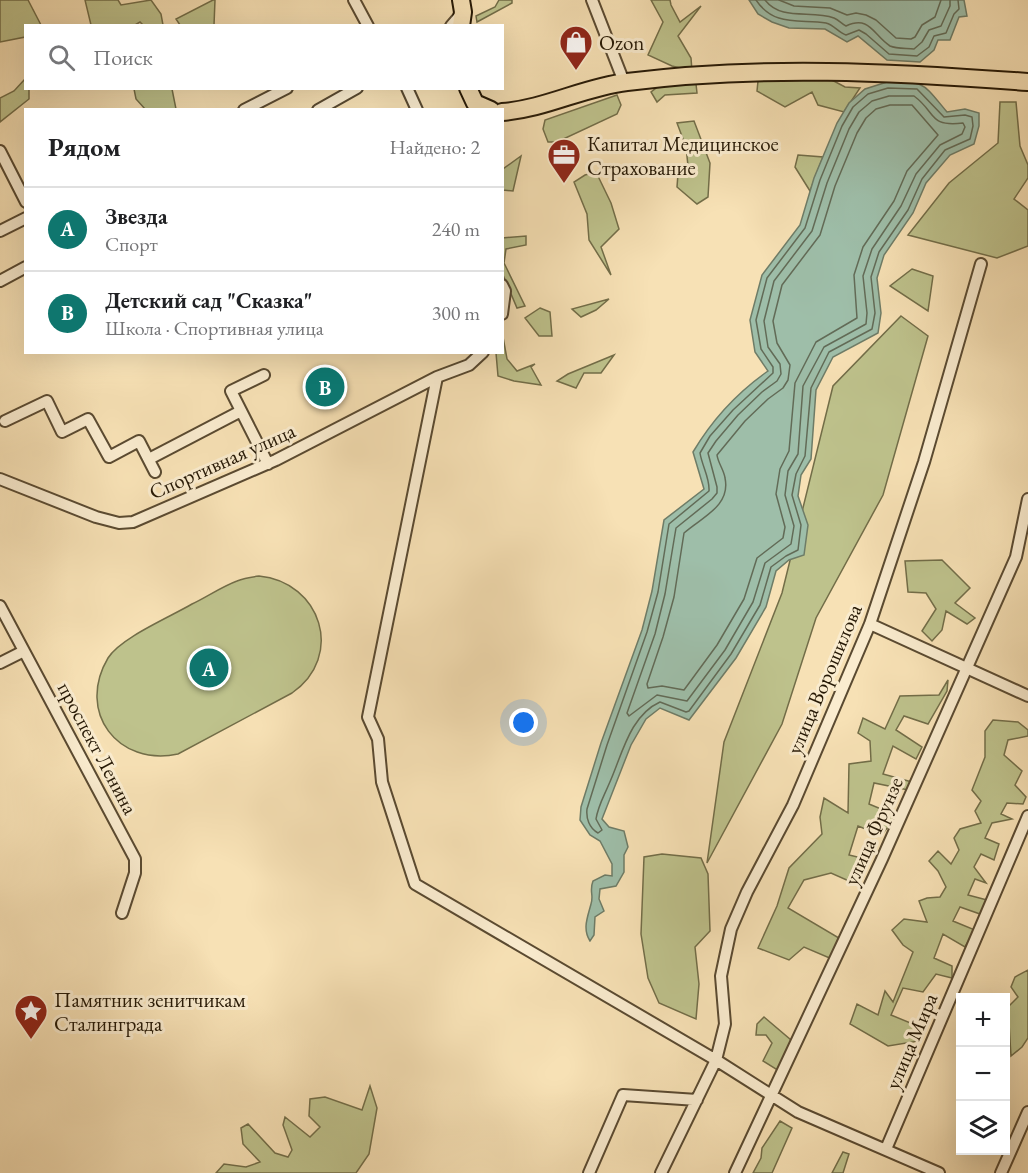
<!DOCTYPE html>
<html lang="ru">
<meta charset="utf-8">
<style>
:root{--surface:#fff;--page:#f2f2f2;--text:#202124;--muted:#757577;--line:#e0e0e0;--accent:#0f766e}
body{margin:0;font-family:"EB Garamond",serif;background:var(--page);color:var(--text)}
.controls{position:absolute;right:18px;bottom:18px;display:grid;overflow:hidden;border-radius:0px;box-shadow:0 6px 24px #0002}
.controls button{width:54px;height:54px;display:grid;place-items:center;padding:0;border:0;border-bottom:2px solid var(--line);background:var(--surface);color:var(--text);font:30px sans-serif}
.you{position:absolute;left:524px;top:723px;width:21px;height:21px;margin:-15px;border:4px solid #fff;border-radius:50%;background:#1a73e8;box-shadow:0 0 0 9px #1a73e833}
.badge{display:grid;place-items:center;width:39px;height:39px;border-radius:50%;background:var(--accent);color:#fff;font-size:20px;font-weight:700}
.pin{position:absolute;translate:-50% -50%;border:3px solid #fff;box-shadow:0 2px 6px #0006}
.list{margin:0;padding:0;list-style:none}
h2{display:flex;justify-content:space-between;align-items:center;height:78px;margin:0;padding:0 24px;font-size:26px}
h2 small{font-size:20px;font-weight:400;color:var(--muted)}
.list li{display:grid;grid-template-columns:39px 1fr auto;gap:18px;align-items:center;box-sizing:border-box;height:84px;padding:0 24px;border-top:2px solid var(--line)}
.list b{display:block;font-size:22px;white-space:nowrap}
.list p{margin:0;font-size:20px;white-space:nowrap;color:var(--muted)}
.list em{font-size:20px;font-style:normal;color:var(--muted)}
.icon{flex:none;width:33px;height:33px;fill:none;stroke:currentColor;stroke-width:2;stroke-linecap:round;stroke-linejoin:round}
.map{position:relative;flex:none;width:1028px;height:1173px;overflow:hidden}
.search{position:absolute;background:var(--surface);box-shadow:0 6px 24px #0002;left:24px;top:24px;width:480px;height:66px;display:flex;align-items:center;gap:15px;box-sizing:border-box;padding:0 21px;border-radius:0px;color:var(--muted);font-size:22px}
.panel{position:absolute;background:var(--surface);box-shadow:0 6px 24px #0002;left:24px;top:108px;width:480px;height:246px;border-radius:0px}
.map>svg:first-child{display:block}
</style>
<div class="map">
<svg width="1028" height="1173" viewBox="0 0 1028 1173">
<rect width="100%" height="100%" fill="#f7e1b5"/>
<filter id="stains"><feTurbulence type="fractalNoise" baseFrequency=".00333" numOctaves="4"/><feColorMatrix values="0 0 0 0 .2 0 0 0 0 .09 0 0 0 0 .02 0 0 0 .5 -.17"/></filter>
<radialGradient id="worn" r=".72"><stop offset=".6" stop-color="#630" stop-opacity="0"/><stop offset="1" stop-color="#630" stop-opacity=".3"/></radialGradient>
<!-- green -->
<path fill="#bec28c" stroke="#726d48" stroke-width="1.5" d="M0 0H28L41 25 26 26 25 37 0 42Z
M85 0H118L121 5 151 0 161 14 163 25H143L140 22 135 25H91Z
M213 0H215L214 25H180L176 19Z
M499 0H512V3L477 22 476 16 495 7Z
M651 0H670L671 5 680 22 701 6 678 36 691 58 692 71 672 66 648 55 663 22Z
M803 75 830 79 845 87 860 88 844 112 818 105 812 92 785 107 757 91 758 81Z
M25 79 26 88 29 89V99L0 122V98L14 91Z
M663 83 696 84 697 93 665 95 657 102 651 92Z
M134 89H172L176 109H145L136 99Z
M617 95 621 105 617 114 557 142H548L543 129 545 120Z
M1000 102H1016L1020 146 1028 165V178L1014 199 1028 210V246L997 258 908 235 949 183 998 143Z
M694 121 710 163 708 197 697 204 677 187 678 174 688 166 686 147 677 123Z
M798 155 823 157 810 191 795 167Z
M521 156 513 191 503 190V169Z
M596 172 611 203 619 229 601 247 611 275 589 240 587 214 574 182 585 175Z
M526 236V245L506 249 504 263 525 306 517 308 503 275 502 238Z
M912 269 933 276 928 311 890 286Z
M609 299 596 310 581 317 572 309Z
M540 308 550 312 552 336H539L525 318Z
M901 316 928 336 883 495 816 618 782 724 707 863 724 742 782 593 833 386Z
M503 337 507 359 517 371 535 364 531 367 541 385 514 381 498 376 496 353 502 352Z
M614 355 601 373H584L576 388 557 381 568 374Z
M942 560 970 588 955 603 975 618 967 624 946 611 942 630 932 641 922 631 936 609 926 593 908 592 905 561Z
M259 576C321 582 345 656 292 693L178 754C118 767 76 712 108 658 120 638 170 617 192 604 207 597 221 587 237 581 244 578 251 577 259 576Z
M948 680 947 691 928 724 904 716 896 730 922 747 916 759 893 746 883 774 912 782 908 790 874 783 869 804 898 816 881 835 858 826 849 855 870 860 858 885 831 873 804 880 788 908 844 941 832 959 804 947 789 960 758 948 777 906 789 868 822 834 820 817 824 798 848 813 849 764 871 761 870 741 858 733 863 718 885 729 900 696 939 695Z
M993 720 1018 722 1028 730V736L1008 740 1004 755 1022 771 1015 785 1026 797 1023 804 1007 803 1001 814 1012 819 992 823 985 838 999 844 994 860 981 854 974 867 986 883 975 879 968 895 987 900 980 914 960 907 953 921 975 930 965 947 943 934 934 958 952 966V978L936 974 923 992 903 988 891 1015 913 1024 919 1041 888 1046 850 1024 857 1004 878 1015 885 991 893 1002 913 952 903 945 892 930 904 919 927 922 919 901 927 898 940 897 946 887 938 871 929 861 938 851 951 864 959 850 954 838 960 829 981 823 975 811 981 801 972 790 985 757V731Z
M662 854 701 858 708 874 710 931 695 947 699 984 696 1019 659 1003 648 978 641 934 644 857Z
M1028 970V1038L1022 1047 1011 1056 1008 1007 1018 997 1011 987 1015 977Z
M764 1017 791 1040 779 1071 763 1061 772 1043 766 1035H756L757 1024Z
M370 1086 377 1108 369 1154 356 1173H216L224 1164 246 1167 260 1162 243 1144 241 1128 248 1124 275 1153 288 1157 292 1150 283 1125 285 1117 310 1137 320 1127 309 1116 310 1099 325 1097 362 1110Z
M780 1121 792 1128 772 1173H753L761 1158 762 1148Z
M843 1152 849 1154 843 1173H832Z"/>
<!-- water -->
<path fill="#9ebea9" stroke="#6e7c67" stroke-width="1.5" d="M749 0H964L967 16 959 17 950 40H938L934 50 920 62 887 60 858 36 847 42 825 29 789 28 772 22 758 14Z
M887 82C926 82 922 82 947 112L965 109 979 113V126L974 144 950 155 926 183 913 213 884 255 877 278 881 313 878 333 833 357 816 390 811 459 801 475 798 496 808 525 804 555 789 560 776 571 766 607 736 658 689 720 660 708 646 719 631 745 602 819 609 827 624 831 628 847 624 855V872L616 886 600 889 599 899 604 911 595 917 594 935 590 941C582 929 588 916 591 904 594 895 589 891 593 881L605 875 612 876V864L600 841 590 835 580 820 581 807 601 743 642 630 652 591 664 520 704 489 693 452C712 420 738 392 768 371L755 352 750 320 762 275 800 225 814 178 837 123 849 103 865 89Z"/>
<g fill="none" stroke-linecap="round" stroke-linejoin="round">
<!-- shore -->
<path stroke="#626b57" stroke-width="1.5" d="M756 0C774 27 799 19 826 23 834 25 838 32 846 35L859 30 866 34 889 54 917 56 929 47 934 36 946 33 954 14 959 9 958 0
M765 0C782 22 812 9 834 18 839 20 842 24 846 26 870 15 873 35 890 46 897 49 907 48 914 49L922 42 929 30 941 26 950 6V0
M779 0 794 6 830 8 847 15 856 13 866 15 876 20 896 38 911 39 915 37 922 25 935 17 941 0
M888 88 917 89 944 117 965 115 972 117 973 126 970 139 945 150 922 179 908 210 879 252 871 277 875 313 872 329 829 352 811 388 805 456 796 474 792 495 801 525 798 550 786 556 771 567 760 605 731 654 689 711 686 712 660 702C629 716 622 756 609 784 604 796 598 806 596 819L602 830 598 833C589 828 586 818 587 809L607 745 647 632 658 592 669 524 709 491C710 478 702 466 700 453L710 436 733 410 773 373V367L761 349 756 320 767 278 805 228 820 180 842 126 853 107 868 94Z
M889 96H914C937 113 928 127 963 123L965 127 962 134 940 145 916 174 901 206 872 249 863 276 867 313 866 324 824 347 803 386 798 454 788 471 785 495 794 526 791 544 765 563 753 602 725 650 687 701 657 695 629 716 627 713 655 634 665 594 676 528 712 499 717 493V487L708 453 716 441 738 415 762 392 777 381 781 374 780 364 768 347 764 321 774 281 812 231 827 183 849 129 859 112 872 101Z
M890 105H912L938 135 907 171 894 201 863 247 854 275 857 318 816 342 795 383 789 451 780 469 776 494 785 527 783 538 757 558 744 599 717 645 684 690 662 686 648 688 647 684 663 637 674 597 684 533C702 517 731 506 725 478 724 470 718 463 717 455L745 421 768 399 783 388 788 380 790 365 777 343 773 321 782 285 820 235 835 186 857 133 866 118 876 109Z"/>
<defs>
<path id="street" d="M354 0 368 26
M592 0 624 82
M451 26 463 12
M407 88 417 110
M244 110 287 88
M318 110 357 88
M0 151 26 202
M0 231 26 218
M0 281 26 267
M502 285 505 291 502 314
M264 375 231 391 268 464
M437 377 368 717 378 739 382 782 415 884 716 1060 798 1112 939 1173
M5 421 47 401 62 432 88 419 109 457 139 441 155 472
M149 459 241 411
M0 479 96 517 119 523 133 522 276 460 437 377 469 365 483 352
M0 606 135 859V873L122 913
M870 624 1028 696
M0 663 24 651
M886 1149 1028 816
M589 1173 623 1095 697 1100
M661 1173 716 1060 725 1024 721 976 731 929 747 892 793 805 870 624 924 462 981 264
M735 1173 882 859 1016 557 1028 499
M1001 1173 1028 1112"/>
<path id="primary" d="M461 0 463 12 461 26
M468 88 475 103 491 110
M502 112C545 109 584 87 627 82 760 65 894 72 1028 82"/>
</defs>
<!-- street casing -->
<use href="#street" stroke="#5a4a31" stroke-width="14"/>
<!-- primary casing -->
<use href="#primary" stroke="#251805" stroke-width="20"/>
<!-- street -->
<use href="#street" stroke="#faeccf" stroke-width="10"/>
<!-- primary -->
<use href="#primary" stroke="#f7e1b5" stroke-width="16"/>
</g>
<!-- icons -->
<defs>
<symbol id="shop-pin" viewBox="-11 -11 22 30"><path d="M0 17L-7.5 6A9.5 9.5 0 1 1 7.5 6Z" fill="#8f2418" stroke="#faeccf"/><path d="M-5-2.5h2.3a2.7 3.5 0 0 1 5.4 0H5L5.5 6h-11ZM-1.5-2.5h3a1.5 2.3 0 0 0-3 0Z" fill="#fff"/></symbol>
<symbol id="office-pin" viewBox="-11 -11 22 30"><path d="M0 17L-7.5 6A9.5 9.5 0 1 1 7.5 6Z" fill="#8f2418" stroke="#faeccf"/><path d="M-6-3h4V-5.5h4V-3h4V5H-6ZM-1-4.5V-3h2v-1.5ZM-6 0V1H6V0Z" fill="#fff"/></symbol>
<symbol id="sight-pin" viewBox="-11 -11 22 30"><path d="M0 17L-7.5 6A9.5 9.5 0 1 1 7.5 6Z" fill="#8f2418" stroke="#faeccf"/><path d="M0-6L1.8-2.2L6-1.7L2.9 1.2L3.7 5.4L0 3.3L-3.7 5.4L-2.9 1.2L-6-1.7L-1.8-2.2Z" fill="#fff"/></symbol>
</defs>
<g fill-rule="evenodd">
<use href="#shop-pin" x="557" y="23" width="38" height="52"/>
<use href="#office-pin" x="545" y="136" width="38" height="52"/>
<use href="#sight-pin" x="12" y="992" width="38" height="52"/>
</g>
<g text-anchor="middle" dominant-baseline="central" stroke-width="6" stroke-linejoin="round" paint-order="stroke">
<!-- poi labels -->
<g font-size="21" fill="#251805" stroke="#faeccf" text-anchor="start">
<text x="599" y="42">Ozon</text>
<text x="587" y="143">Капитал Медицинское<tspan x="587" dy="24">Страхование</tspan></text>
<text x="54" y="999">Памятник зенитчикам<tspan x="54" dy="24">Сталинграда</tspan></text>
</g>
<!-- street labels -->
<g font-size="21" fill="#251805" stroke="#faeccf">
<text transform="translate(222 461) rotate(-24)">Спортивная улица</text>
<text transform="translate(824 679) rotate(-67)">улица Ворошилова</text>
<text transform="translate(98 748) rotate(62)">проспект Ленина</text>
<text transform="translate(873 831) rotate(-66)">улица Фрунзе</text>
<text transform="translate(911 1041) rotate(-67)">улица Мира</text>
</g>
</g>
<rect width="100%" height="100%" filter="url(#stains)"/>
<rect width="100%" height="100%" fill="url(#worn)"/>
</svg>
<div class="controls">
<button>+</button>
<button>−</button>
<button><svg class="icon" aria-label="layers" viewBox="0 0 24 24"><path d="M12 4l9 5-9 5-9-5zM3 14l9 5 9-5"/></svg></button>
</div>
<div class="you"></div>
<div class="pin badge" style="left:209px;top:668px">A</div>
<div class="pin badge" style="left:325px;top:387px">B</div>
<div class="search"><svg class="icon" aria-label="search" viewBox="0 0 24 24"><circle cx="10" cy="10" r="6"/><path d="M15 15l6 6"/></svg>Поиск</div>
<section class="panel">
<h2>Рядом<small>Найдено: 2</small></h2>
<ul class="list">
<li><span class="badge">A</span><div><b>Звезда</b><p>Спорт</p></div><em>240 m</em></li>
<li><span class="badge">B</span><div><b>Детский сад &quot;Сказка&quot;</b><p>Школа · Спортивная улица</p></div><em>300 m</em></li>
</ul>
</section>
</div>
